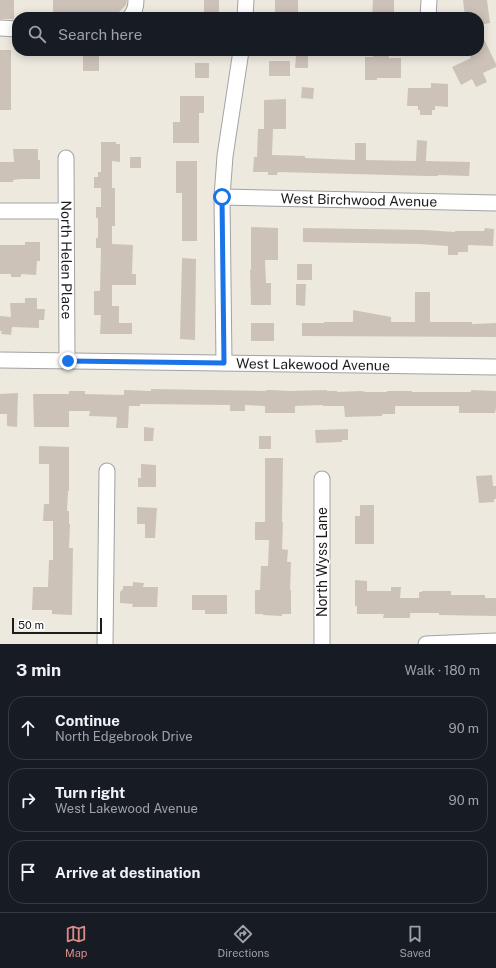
<!DOCTYPE html>
<meta charset="utf-8">
<style>
:root{--surface:#171b24;--page:#20242c;--text:#f1f3f6;--muted:#9ea1a6;--line:#363941;--accent:#dd8a87}
body{margin:0;font-family:"Public Sans",sans-serif;background:var(--page);color:var(--text)}
.scale{position:absolute;left:12px;bottom:10px;width:90px;box-sizing:border-box;padding-left:4px;border:2px solid #1b1b1b;border-top:0;font-size:11px;line-height:14px;white-space:nowrap;color:#1b1b1b;-webkit-text-stroke:3px #fff;paint-order:stroke}
.stop{position:absolute;width:12px;height:12px;margin:-9px;border:3px solid #1a73e8;border-radius:50%;background:#fff}
.stop.end{background:#1a73e8;border-color:#fff;box-shadow:0 1px 4px #0008}
.list{margin:0;padding:0;list-style:none}
h2{display:flex;justify-content:space-between;align-items:center;height:52px;margin:0;padding:0 16px;font-size:17px}
h2 small{font-size:13px;font-weight:400;color:var(--muted)}
.list li{display:grid;grid-template-columns:26px 1fr auto;gap:12px;align-items:center;box-sizing:border-box;height:64px;margin:0 8px 8px;padding:0 8px;border:1px solid var(--line);border-radius:16px}
.list b{display:block;font-size:15px;white-space:nowrap}
.list p{margin:0;font-size:13px;white-space:nowrap;color:var(--muted)}
.list em{font-size:13px;font-style:normal;color:var(--muted)}
.icon{flex:none;width:22px;height:22px;fill:none;stroke:currentColor;stroke-width:2;stroke-linecap:round;stroke-linejoin:round}
.map{position:relative;flex:none;width:496px;height:644px;overflow:hidden}
.search{position:absolute;background:var(--surface);box-shadow:0 2px 10px #0003;left:12px;right:12px;top:12px;height:44px;display:flex;align-items:center;gap:10px;box-sizing:border-box;padding:0 14px;border-radius:16px;color:var(--muted);font-size:15px}
.sheet{height:268px;background:var(--surface)}
nav{display:flex;justify-content:space-around;align-items:center;box-sizing:border-box;height:56px;border-top:1px solid var(--line);background:var(--surface);font-size:11px;color:var(--muted)}
nav a{display:grid;justify-items:center;gap:2px}
nav .on{color:var(--accent)}
.map>svg:first-child{display:block}
</style>
<div class="map">
<svg width="496" height="644" viewBox="0 0 496 644">
<rect width="100%" height="100%" fill="#ede9df"/>
<!-- building -->
<path fill="#cdc2b8" d="M0 0H14V19H0Z
M53 0H127L126 5 114 17H53Z
M204 0H219V17H204Z
M275 0H298V13H275Z
M373 0H394V17H372Z
M463 0H487L490 23 479 25V17H465Z
M479 29 496 64V67L483 73 487 82 476 87 472 79 461 85 452 67 471 58 468 51H479Z
M0 50H11V110H0Z
M83 51H99V71H83Z
M373 51H389V58H401V78H377V80H365V57H373Z
M296 56H308V68H295Z
M269 61H290V76H269Z
M195 63H209V78H195Z
M431 83 448 84V107L435 106V110H432V115H420V110H418V106H407L408 88H431Z
M302 87 314 88 313 99 301 98Z
M180 96H204V113H199V143H173V122H180Z
M286 99V129H273L272 155 305 156V158L355 160V143H366V160L416 161 417 140 427 141 426 161 470 162 469 176 438 175V176H427L278 172 277 175H268V172H253L254 157H257L258 129H264V100Z
M101 142H116V144H120V162L112 161V188H115V226H112V244L133 245 132 274H136V285H112V306H119V323H132V334H100L101 315H94V291H100L101 248H96V238H98V218H96V207H101V188H94V177H98V172H101Z
M13 149H38V160H40V179H21L13 180V182H0V162H14Z
M130 157H141V168H130Z
M176 161H197V241H182V193H176Z
M251 227 278 228V260H265L266 283H271V305H251L250 270H251Z
M303 228 424 230 455 232V231H484L485 228 494 229 493 246 468 245V252H458V255H448V246L419 244 303 242Z
M25 242H40V261H37L36 275 21 274V277H11V274H0V245H25Z
M182 258 196 259 195 340 180 339Z
M297 264H312V280H297Z
M296 284H306L305 306 296 305Z
M415 292H430V322H472V324L496 323V337L302 336V323H324V322H353V310L391 317V322H415Z
M25 298H37V309H45L44 320H39V328L12 327 11 335 1 334 2 331H0V316L11 317 10 303H25Z
M251 323H274V341H251Z
M151 389 266 391V390H271L290 391 327 390V391H337V392L361 391 366 392H387V391H412V392H471V390L496 391V408L495 413H459V406H395V414H382V416L345 417 344 406H323V405L295 406V413H265V406L245 405V411H230V405L140 404V406H129L128 428H116L117 417 89 416 90 411H69V427H34L33 394H69V391H85V394L124 395V390L151 391Z
M18 393 17 427 7 426V414H0V394Z
M144 427 154 428 153 441H144Z
M348 429V440H342V442L316 443 315 430Z
M259 436H271V449H259Z
M39 446 69 447V491H68L67 511H69V524H70L69 548H73L72 615 52 614V610H32L33 587H48L49 560H53V521H43L44 504H49V464H39Z
M265 458H283L282 522H283L282 549 288 550 287 562H291L290 590H291V614H282V616L263 615V614H255V590H260L261 566H268L269 540H255V522H265Z
M141 464 156 465V487H138V478H141Z
M492 475 493 486H496V499H494V502L479 503 476 476Z
M360 505H374V544H355V516H360Z
M137 507 157 508 155 538H145V524H137Z
M355 580 367 581V591H391V587H401L400 598H419V592H422V591H451V595H485V598H496V616L439 615V613H410V618H383L384 614H357V606H355Z
M133 582 144 583 143 587H158L157 607H132L133 604 120 603V592L123 589V586H133Z
M192 595H227V614H205V610H192Z"/>
<g fill="none" stroke-linecap="round" stroke-linejoin="round">
<defs>
<g id="minor">
<path d="M130 17C134 13 136 6 136 0"/>
<path d="M245 17 246 0"/>
<path d="M428 17 429 0"/>
<path d="M0 28 17 29"/>
<path id="s1" d="M66 158 67 361"/>
<path id="s2" d="M222 197 496 203"/>
<path d="M0 211H66"/>
<path id="s3" d="M0 360 496 367"/>
<path d="M224 363 222 197 225 156 241 51"/>
<path d="M322 479V644"/>
<path d="M105 644 107 471"/>
<path d="M426 644 496 641"/>
</g>
</defs>
<!-- minor casing -->
<use href="#minor" stroke="#a2a2a2" stroke-width="17"/>
<!-- minor -->
<use href="#minor" stroke="#fff" stroke-width="15"/>
</g>
<g fill="none" stroke-linecap="round" stroke-linejoin="round">
<!-- route -->
<path stroke="#1a73e8" stroke-width="5" d="M68 361 224 363 222 197"/>
</g>
<g text-anchor="middle" dominant-baseline="central" stroke-width="3" stroke-linejoin="round" paint-order="stroke">
<!-- street labels -->
<g font-size="14" fill="#1b1b1b" stroke="#fff">
<text stroke="none"><textPath href="#s2" startOffset="137">West Birchwood Avenue</textPath></text>
<text stroke="none"><textPath href="#s1" startOffset="102">North Helen Place</textPath></text>
<text stroke="none"><textPath href="#s3" startOffset="313">West Lakewood Avenue</textPath></text>
<text transform="translate(322 562) rotate(-90)">North Wyss Lane</text>
</g>
</g>
</svg>
<div class="scale">50 m</div>
<div class="stop" style="left:222px;top:197px"></div>
<div class="stop end" style="left:68px;top:361px"></div>
<div class="search"><svg class="icon" aria-label="search" viewBox="0 0 24 24"><circle cx="10" cy="10" r="6"/><path d="M15 15l6 6"/></svg>Search here</div>
</div>
<section class="sheet">
<h2>3 min<small>Walk · 180 m</small></h2>
<ul class="list">
<li><svg class="icon" aria-label="ahead" viewBox="0 0 24 24"><path d="M12 20V5M6 11l6-6 6 6"/></svg><div><b>Continue</b><p>North Edgebrook Drive</p></div><em>90 m</em></li>
<li><svg class="icon" aria-label="right" viewBox="0 0 24 24"><path d="M7 20v-9h11M14 6l5 5-5 5"/></svg><div><b>Turn right</b><p>West Lakewood Avenue</p></div><em>90 m</em></li>
<li><svg class="icon" aria-label="arrive" viewBox="0 0 24 24"><path d="M6 21V4h12l-3 4 3 4H6"/></svg><div><b>Arrive at destination</b></div></li>
</ul>
</section>
<nav>
<a class="on"><svg class="icon" aria-label="map" viewBox="0 0 24 24"><path d="M3 6l6-2 6 2 6-2v14l-6 2-6-2-6 2zM9 4v14M15 6v14"/></svg>Map</a>
<a><svg class="icon" aria-label="directions" viewBox="0 0 24 24"><path d="M12 3l9 9-9 9-9-9zM9 14v-3h6M13 9l2 2-2 2"/></svg>Directions</a>
<a><svg class="icon" aria-label="saved" viewBox="0 0 24 24"><path d="M7 4h10v16l-5-4-5 4z"/></svg>Saved</a>
</nav>
